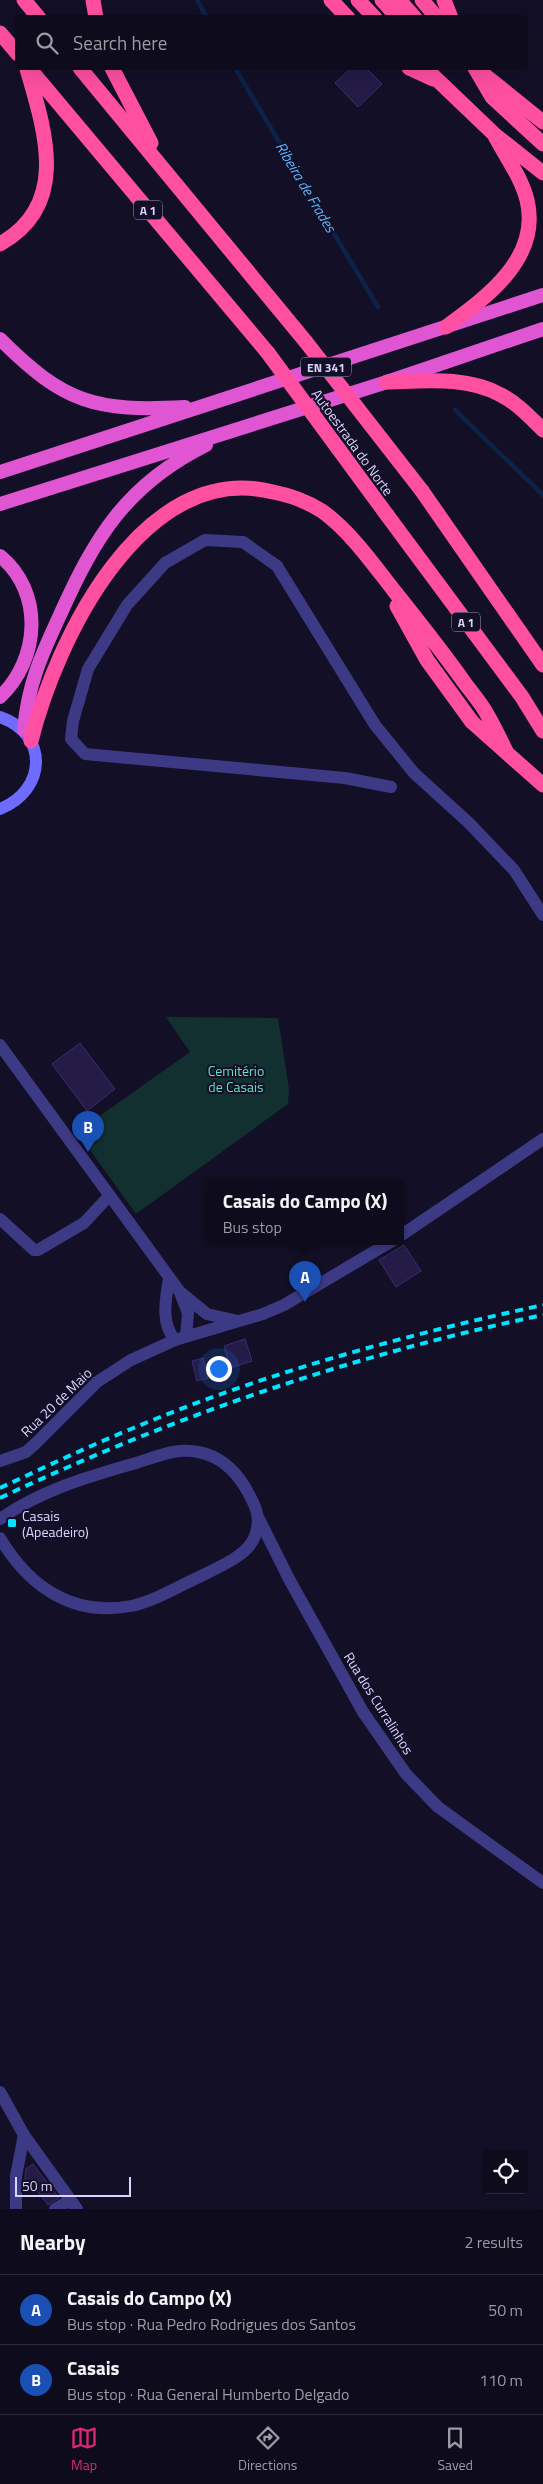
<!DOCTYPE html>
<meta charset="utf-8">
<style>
:root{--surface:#0e0b1c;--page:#171425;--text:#f1f3f6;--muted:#9b9ba3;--line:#2e2b3b;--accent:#db2777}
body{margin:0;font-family:"Titillium Web",sans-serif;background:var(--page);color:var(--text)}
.controls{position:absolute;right:15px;bottom:15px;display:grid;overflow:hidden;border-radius:5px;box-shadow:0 5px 20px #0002}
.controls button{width:45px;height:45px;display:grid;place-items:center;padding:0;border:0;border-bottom:1px solid var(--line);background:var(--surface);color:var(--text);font:25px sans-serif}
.scale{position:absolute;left:15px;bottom:12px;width:116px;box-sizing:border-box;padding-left:5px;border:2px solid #d9d4ff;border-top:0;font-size:14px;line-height:18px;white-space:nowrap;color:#d9d4ff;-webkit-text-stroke:4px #130f26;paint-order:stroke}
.you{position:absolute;left:218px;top:1368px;width:18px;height:18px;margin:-12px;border:4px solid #fff;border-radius:50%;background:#1a73e8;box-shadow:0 0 0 8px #1a73e833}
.badge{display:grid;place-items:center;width:32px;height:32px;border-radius:50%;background:var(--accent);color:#fff;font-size:16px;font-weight:700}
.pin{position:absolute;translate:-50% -41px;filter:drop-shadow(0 1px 2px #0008)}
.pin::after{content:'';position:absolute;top:26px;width:18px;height:15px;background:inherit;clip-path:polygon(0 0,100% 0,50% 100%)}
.popup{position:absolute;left:206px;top:1180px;width:198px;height:65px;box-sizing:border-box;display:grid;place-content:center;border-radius:5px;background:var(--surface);filter:drop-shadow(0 1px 4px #0005);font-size:16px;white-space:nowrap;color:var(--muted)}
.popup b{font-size:19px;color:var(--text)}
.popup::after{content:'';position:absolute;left:50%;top:100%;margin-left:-10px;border:10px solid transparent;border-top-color:var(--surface)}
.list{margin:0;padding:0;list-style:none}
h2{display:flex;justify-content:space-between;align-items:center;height:65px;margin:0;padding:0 20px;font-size:21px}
h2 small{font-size:16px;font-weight:400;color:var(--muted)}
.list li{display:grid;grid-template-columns:32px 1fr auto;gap:15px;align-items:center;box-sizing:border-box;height:70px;padding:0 20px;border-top:1px solid var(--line)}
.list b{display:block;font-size:19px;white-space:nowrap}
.list p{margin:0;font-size:16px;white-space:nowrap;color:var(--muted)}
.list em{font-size:16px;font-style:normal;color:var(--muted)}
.icon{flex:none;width:28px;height:28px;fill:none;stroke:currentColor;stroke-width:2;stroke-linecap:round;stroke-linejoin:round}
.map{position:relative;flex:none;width:543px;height:2209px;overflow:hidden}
.search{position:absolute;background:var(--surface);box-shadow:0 5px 20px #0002;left:15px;right:15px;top:15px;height:55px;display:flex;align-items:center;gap:12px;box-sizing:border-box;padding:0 18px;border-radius:5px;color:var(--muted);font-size:19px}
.sheet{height:205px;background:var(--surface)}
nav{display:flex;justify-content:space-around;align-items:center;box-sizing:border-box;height:70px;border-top:1px solid var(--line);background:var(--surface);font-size:14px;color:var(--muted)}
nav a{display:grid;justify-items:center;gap:2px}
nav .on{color:var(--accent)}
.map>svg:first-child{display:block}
</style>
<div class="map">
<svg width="543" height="2209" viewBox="0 0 543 2209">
<rect width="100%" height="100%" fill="#130f26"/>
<!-- green -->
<path fill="#12302f" d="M166 1017 278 1018 289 1089 288 1104 136 1214 77 1132 190 1052Z"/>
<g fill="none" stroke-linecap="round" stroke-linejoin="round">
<!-- stream -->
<path stroke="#0c2248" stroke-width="4.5" d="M197 0 207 18
M235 68 378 307
M455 410 543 495"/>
</g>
<!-- building -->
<path fill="#241b47" stroke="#3b2d73" d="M351 68H366L382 84 358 107 335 83Z
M80 1043 115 1089 87 1111 52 1064Z
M404 1245 421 1271 396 1287 379 1260Z
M245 1339 252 1361 230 1368 224 1346Z
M203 1358 208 1378 197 1381 192 1361Z
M33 2164 59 2198 48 2205 31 2183 24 2188 26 2169Z"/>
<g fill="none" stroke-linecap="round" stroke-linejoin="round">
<!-- minor -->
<path stroke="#3d3a85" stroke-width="12" d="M391 787 345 778 85 754 71 739 73 721 88 669 127 605 165 563 205 540 243 542 277 566 375 725 414 773 469 823 514 870 543 915
M0 1219 34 1250H38L84 1223 109 1196
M0 1461 26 1452 35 1444 97 1382 131 1360 175 1340
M259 1519 289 1579 363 1712 406 1774 438 1807 543 1883
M0 2092 24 2135 77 2209
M16 2209V2176L24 2135
M55 2209 71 2200"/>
<!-- tertiary -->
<path stroke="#3d3a85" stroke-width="12" d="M0 1045 180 1292 207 1314 238 1321
M400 1236 543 1139
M169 1278C166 1299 160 1322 175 1340L263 1314 284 1305 392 1241
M181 1295 188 1313 186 1336
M0 1519C41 1490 88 1477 136 1463 156 1457 177 1447 198 1452 220 1456 234 1469 245 1487 255 1505 262 1516 255 1536 248 1556 218 1567 201 1576 179 1586 155 1601 131 1606 73 1617 29 1587 0 1538"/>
<!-- secondary -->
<path stroke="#6f6bff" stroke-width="12" d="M0 717C49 734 47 790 0 809"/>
<!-- trunk -->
<path stroke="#e055d1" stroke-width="14" d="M0 339C64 403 95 412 185 407
M0 472 543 295
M0 504 387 382 543 329
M0 556C44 592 40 659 0 697
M24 730C28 684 41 656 60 615 95 537 126 485 206 445"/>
<!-- motorway -->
<path stroke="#ff4fa3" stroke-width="15" d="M24 0 39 18
M93 0 96 18
M331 0 348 18
M358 0 375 18
M382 0 398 18
M399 0 415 18
M422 0 437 18
M444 0 451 18
M0 33 18 54
M29 68 268 353
M80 68 306 342
M112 68 151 143
M409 68 433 79
M425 68 494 134 543 173
M475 68 492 97 543 144
M482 73 543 122
M0 244C70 205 45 131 27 69
M446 327C487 297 541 258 527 200 521 176 505 156 494 134
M387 382C424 381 467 376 501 395 517 403 530 417 543 430
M422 491 543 665
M387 515 522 697 543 731
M397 606 427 660 472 722 543 785
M31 741C56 640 143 459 273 492 289 495 308 502 322 511 351 532 373 564 395 592 419 622 442 651 464 682 472 693 482 704 488 716 495 728 501 741 507 753"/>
<!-- rail -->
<path stroke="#00e5ff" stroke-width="4" stroke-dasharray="8 6" stroke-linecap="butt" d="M0 1488C43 1468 87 1447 131 1429 261 1374 405 1335 543 1305
M0 1498C176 1415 353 1355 543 1315"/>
<!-- motorway-bridge -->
<path stroke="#ff4fa3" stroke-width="15" d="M306 342 422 491
M268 353 387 515"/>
</g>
<!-- markers -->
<rect fill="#00e5ff" stroke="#130f26" stroke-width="2" x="7" y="1518" width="10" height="10" rx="2.5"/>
<g text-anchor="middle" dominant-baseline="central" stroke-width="4" stroke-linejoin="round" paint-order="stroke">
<!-- shield labels -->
<g fill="#130f26" stroke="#9e99be" stroke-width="1">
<rect x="134" y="200.5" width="28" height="19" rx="4"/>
<rect x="301" y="357.5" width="50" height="19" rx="4"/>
<rect x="452" y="612.5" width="28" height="19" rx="4"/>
</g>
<g font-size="12" font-weight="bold" fill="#d9d4ff">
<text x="148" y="210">A 1</text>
<text x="326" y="367">EN 341</text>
<text x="466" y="622">A 1</text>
</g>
<!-- street labels -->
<g font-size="14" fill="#d9d4ff" stroke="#130f26">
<text transform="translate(353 442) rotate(54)">Autoestrada do Norte</text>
<text transform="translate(56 1402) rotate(-44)">Rua 20 de Maio</text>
<text transform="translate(379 1703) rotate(58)">Rua dos Curralinhos</text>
</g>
<!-- park labels -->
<g font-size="14" fill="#5fe0c0" stroke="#130f26">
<text x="236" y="1070">Cemitério<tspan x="236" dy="16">de Casais</tspan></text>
</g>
<!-- poi labels -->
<g font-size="14" fill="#d9d4ff" stroke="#130f26" text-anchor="start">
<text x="22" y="1515">Casais<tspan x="22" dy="16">(Apeadeiro)</tspan></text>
</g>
<!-- water labels -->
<g font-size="15" font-style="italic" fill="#62b6ff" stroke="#130f26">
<text transform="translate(306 187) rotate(59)">Ribeira de Frades</text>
</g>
</g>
</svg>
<div class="controls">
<button><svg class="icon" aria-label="locate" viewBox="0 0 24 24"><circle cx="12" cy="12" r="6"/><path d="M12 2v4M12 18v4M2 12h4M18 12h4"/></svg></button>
</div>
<div class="scale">50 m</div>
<div class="you"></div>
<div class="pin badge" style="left:305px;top:1302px;background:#1a4fb4">A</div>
<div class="popup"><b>Casais do Campo (X)</b>Bus stop</div>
<div class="pin badge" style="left:88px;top:1152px;background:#1a4fb4">B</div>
<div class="search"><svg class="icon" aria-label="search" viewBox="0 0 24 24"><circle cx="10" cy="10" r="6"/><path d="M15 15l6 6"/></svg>Search here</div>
</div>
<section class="sheet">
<h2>Nearby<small>2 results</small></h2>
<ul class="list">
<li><span class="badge" style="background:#1a4fb4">A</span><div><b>Casais do Campo (X)</b><p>Bus stop · Rua Pedro Rodrigues dos Santos</p></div><em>50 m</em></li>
<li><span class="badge" style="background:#1a4fb4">B</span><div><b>Casais</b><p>Bus stop · Rua General Humberto Delgado</p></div><em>110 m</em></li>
</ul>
</section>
<nav>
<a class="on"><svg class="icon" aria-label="map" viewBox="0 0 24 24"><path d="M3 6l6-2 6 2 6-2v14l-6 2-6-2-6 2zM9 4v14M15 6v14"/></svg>Map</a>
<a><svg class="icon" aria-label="directions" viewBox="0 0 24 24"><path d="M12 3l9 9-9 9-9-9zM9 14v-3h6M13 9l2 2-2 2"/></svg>Directions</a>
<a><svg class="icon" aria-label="saved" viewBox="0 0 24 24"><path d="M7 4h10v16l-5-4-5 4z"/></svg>Saved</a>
</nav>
